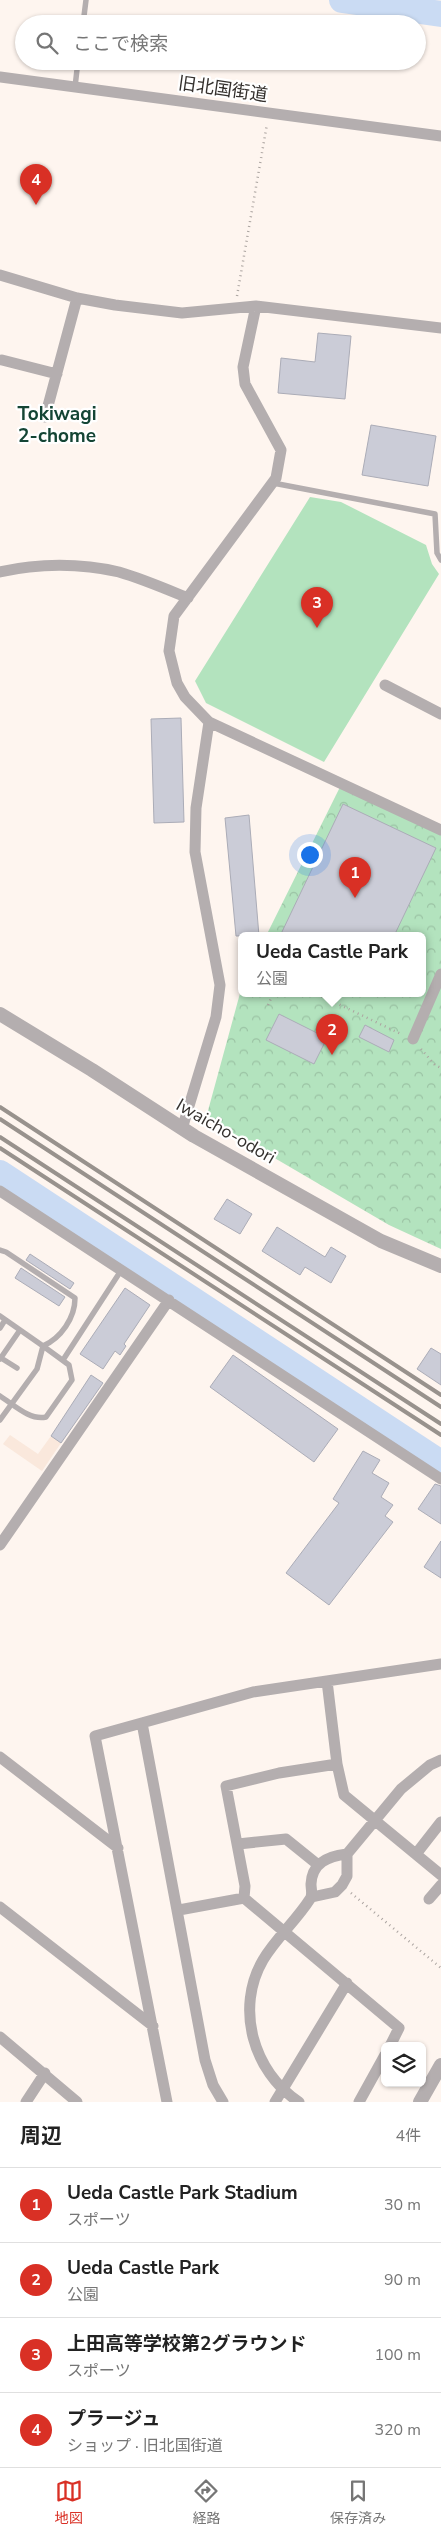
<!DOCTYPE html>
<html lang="ja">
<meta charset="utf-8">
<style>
:root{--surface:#fff;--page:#f2f2f2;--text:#222;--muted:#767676;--line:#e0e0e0;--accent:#d93025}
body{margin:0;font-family:"Nunito Sans","Noto Sans JP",sans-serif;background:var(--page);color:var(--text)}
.controls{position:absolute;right:15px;bottom:15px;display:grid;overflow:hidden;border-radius:8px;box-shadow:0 1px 4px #0004}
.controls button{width:45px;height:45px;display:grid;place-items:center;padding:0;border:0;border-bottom:1px solid var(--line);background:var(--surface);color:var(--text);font:25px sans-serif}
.you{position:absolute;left:309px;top:854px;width:18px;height:18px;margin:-12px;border:4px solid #fff;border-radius:50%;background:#1a73e8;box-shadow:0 0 0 8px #1a73e833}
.badge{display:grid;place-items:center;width:32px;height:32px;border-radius:50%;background:var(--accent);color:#fff;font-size:16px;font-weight:700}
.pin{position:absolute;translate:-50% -41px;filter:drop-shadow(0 1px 2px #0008)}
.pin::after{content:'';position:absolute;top:26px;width:18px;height:15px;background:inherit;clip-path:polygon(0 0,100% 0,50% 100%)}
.popup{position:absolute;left:238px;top:932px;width:188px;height:65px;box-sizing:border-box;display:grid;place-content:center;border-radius:8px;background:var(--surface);filter:drop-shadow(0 1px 4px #0005);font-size:16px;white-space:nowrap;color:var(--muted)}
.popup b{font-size:19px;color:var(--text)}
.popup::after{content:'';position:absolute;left:50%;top:100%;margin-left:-10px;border:10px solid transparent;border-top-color:var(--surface)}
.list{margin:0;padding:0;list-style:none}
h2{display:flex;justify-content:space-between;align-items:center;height:65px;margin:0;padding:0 20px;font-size:21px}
h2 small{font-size:16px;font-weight:400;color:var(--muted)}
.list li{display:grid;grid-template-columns:32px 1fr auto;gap:15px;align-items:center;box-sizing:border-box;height:75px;padding:0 20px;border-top:1px solid var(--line)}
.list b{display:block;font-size:19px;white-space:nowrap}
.list p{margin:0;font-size:16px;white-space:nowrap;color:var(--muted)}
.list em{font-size:16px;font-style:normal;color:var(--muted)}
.icon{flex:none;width:28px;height:28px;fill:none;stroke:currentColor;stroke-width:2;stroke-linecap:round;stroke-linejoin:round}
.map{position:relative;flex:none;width:441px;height:2102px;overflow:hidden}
.search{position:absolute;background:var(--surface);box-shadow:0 1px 4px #0004;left:15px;right:15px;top:15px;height:55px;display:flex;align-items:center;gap:12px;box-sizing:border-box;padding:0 18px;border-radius:28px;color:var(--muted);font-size:19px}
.sheet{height:365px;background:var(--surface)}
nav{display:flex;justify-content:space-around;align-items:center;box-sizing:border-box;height:70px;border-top:1px solid var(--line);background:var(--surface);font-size:14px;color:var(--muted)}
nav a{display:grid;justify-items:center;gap:2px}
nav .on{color:var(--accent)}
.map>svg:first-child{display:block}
</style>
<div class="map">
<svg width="441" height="2102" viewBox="0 0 441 2102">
<defs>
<pattern id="park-crowns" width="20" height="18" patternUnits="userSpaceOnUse" patternTransform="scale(1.25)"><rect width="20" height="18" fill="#b3e3be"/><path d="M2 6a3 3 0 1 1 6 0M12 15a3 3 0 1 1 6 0" fill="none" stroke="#9bc3a4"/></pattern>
</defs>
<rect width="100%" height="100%" fill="#fef5ef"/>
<!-- built -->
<path fill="#fae8dc" d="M10 1435 38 1454 51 1436 61 1443 42 1471 3 1444Z"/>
<!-- green -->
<path fill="#b3e3be" d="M310 497 341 502 426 545 432 564 439 574 324 762 206 703 195 681Z"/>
<!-- park -->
<path fill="url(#park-crowns)" d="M340 787 441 835V1249L389 1225 206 1118 242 986V994H422V936H266Z"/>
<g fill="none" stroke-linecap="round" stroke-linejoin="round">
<!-- river -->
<path stroke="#cadbf3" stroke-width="26" d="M342 0 441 14
M0 1173 441 1463"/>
</g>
<!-- building -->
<path fill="#cbccd7" stroke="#abacb7" d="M318 333 351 336 345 399 278 393 281 358 315 362Z
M371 425 436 436 428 486 362 475Z
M181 718 184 822 154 823 151 719Z
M343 804 436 848 394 936H280Z
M249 815 259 936H236L225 818Z
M279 1014 327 1038 314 1064 266 1040Z
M365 1025 394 1040 389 1052 359 1037Z
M227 1199 252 1214 240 1234 214 1219Z
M277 1227 325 1257 331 1247 346 1256 331 1283 305 1267 300 1275 262 1251Z
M30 1254 74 1283 70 1289 26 1260Z
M21 1268 65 1297 59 1306 15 1278Z
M125 1288 150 1305 124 1344 126 1346 120 1355 115 1351 103 1369 80 1354Z
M431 1348 441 1354V1385L417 1369Z
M233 1355 338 1429 314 1462 210 1387Z
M91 1375 103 1383 61 1443 51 1436Z
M363 1451 380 1460 372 1473 389 1483 381 1497 393 1505 385 1516 393 1522 329 1605 286 1573 339 1503 333 1499Z
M435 1484 441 1486V1524L418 1509Z
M441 1541V1578L424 1567Z"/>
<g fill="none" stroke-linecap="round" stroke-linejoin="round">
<!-- path -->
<path stroke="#aba4a0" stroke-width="2.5" stroke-dasharray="1 4" stroke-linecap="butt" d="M237 296 267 124
M317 994 401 1034
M268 1005 273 994
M421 1049 435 1065 441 1068
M351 1893 441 1968"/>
<!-- service -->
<path stroke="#b4aeaf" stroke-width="5.5" d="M83 24 86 0
M75 87 78 61
M273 483 435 514 437 553 441 560
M0 1250 6 1252 75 1298C75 1318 61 1338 43 1346
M0 1316 43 1346 37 1369 0 1420
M0 1328 5 1320
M1 1358 17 1368
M0 1359 20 1330
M63 1360 122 1269
M0 1396C13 1404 30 1421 46 1417L72 1380 69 1365 43 1346"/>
<!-- minor -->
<path stroke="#b4aeaf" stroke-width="11" d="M0 77 441 136
M0 275 77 298 115 305 182 313 256 306 441 328
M256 306 243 367 245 384 281 450 276 478 174 616 169 651 177 683 185 697 209 722 441 830
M2 360 57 374
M45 417 77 298
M0 572C38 563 81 563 119 572 143 579 166 589 188 598
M385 685 441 714
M413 1039 441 974
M182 1129 216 1017 220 985 195 852 196 808 209 722
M0 1191 441 1479
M0 1545 169 1300
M327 1681 337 1764 344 1795 441 1875
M142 1723 205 2060 213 2085 223 2102
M0 1757 118 1848
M238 1844 286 1839 317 1864
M416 1854 441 1822
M312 1897 335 1892 342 1885 347 1876V1854L401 1789 430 1765 441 1760
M244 1898 399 2028 390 2046
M429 1899 441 1885
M0 1907 153 2026
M179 1910 244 1898 245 1886 226 1786 279 1773 337 1764
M0 2037 77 2102
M26 2102 45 2073
M167 2102 95 1736 253 1692 441 1664
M275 2102 347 1983
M299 2102C253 2072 235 2008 263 1960 276 1938 296 1921 310 1899 313 1895 311 1889 311 1884 312 1863 328 1856 347 1854
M359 2102 385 2055"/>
<!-- tertiary -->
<path stroke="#b4aeaf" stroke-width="14" d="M0 1014 92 1070 194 1136 381 1241 441 1266
M420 2102 441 2065"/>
<!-- rail -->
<path stroke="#98928d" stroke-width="4" d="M0 1107 441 1395
M0 1119 441 1407
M0 1137 441 1424
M0 1148 441 1435"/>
</g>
<g text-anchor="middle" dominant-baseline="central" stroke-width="4.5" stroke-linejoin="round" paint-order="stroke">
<!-- street labels -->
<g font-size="18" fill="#34302d" stroke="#fff">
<text transform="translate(223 89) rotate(8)">旧北国街道</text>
<text transform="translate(226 1131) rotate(30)">Iwaicho-odori</text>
</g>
<!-- neighbourhood labels -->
<g font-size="19" font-weight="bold" fill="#144535" stroke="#fff">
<text x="57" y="414">Tokiwagi<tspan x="57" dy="22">2-chome</tspan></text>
</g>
</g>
</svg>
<div class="controls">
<button><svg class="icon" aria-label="layers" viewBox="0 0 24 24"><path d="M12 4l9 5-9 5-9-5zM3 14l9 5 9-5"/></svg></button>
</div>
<div class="you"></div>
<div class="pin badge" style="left:355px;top:898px">1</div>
<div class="pin badge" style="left:332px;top:1055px">2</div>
<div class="popup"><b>Ueda Castle Park</b>公園</div>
<div class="pin badge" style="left:317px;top:628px">3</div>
<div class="pin badge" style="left:36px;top:205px">4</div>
<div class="search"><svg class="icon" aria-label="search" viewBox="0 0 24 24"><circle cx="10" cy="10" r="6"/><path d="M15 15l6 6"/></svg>ここで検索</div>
</div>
<section class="sheet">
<h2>周辺<small>4件</small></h2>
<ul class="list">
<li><span class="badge">1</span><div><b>Ueda Castle Park Stadium</b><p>スポーツ</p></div><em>30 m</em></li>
<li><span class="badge">2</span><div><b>Ueda Castle Park</b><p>公園</p></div><em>90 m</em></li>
<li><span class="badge">3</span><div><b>上田高等学校第2グラウンド</b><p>スポーツ</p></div><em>100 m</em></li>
<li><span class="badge">4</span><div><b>プラージュ</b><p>ショップ · 旧北国街道</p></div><em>320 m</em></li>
</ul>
</section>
<nav>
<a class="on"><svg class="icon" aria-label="map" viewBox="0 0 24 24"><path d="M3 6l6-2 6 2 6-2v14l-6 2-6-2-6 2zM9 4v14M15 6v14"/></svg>地図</a>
<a><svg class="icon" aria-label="directions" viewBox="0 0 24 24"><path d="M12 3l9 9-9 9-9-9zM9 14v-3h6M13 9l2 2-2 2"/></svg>経路</a>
<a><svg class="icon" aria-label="saved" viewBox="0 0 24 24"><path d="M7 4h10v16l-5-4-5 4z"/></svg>保存済み</a>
</nav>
